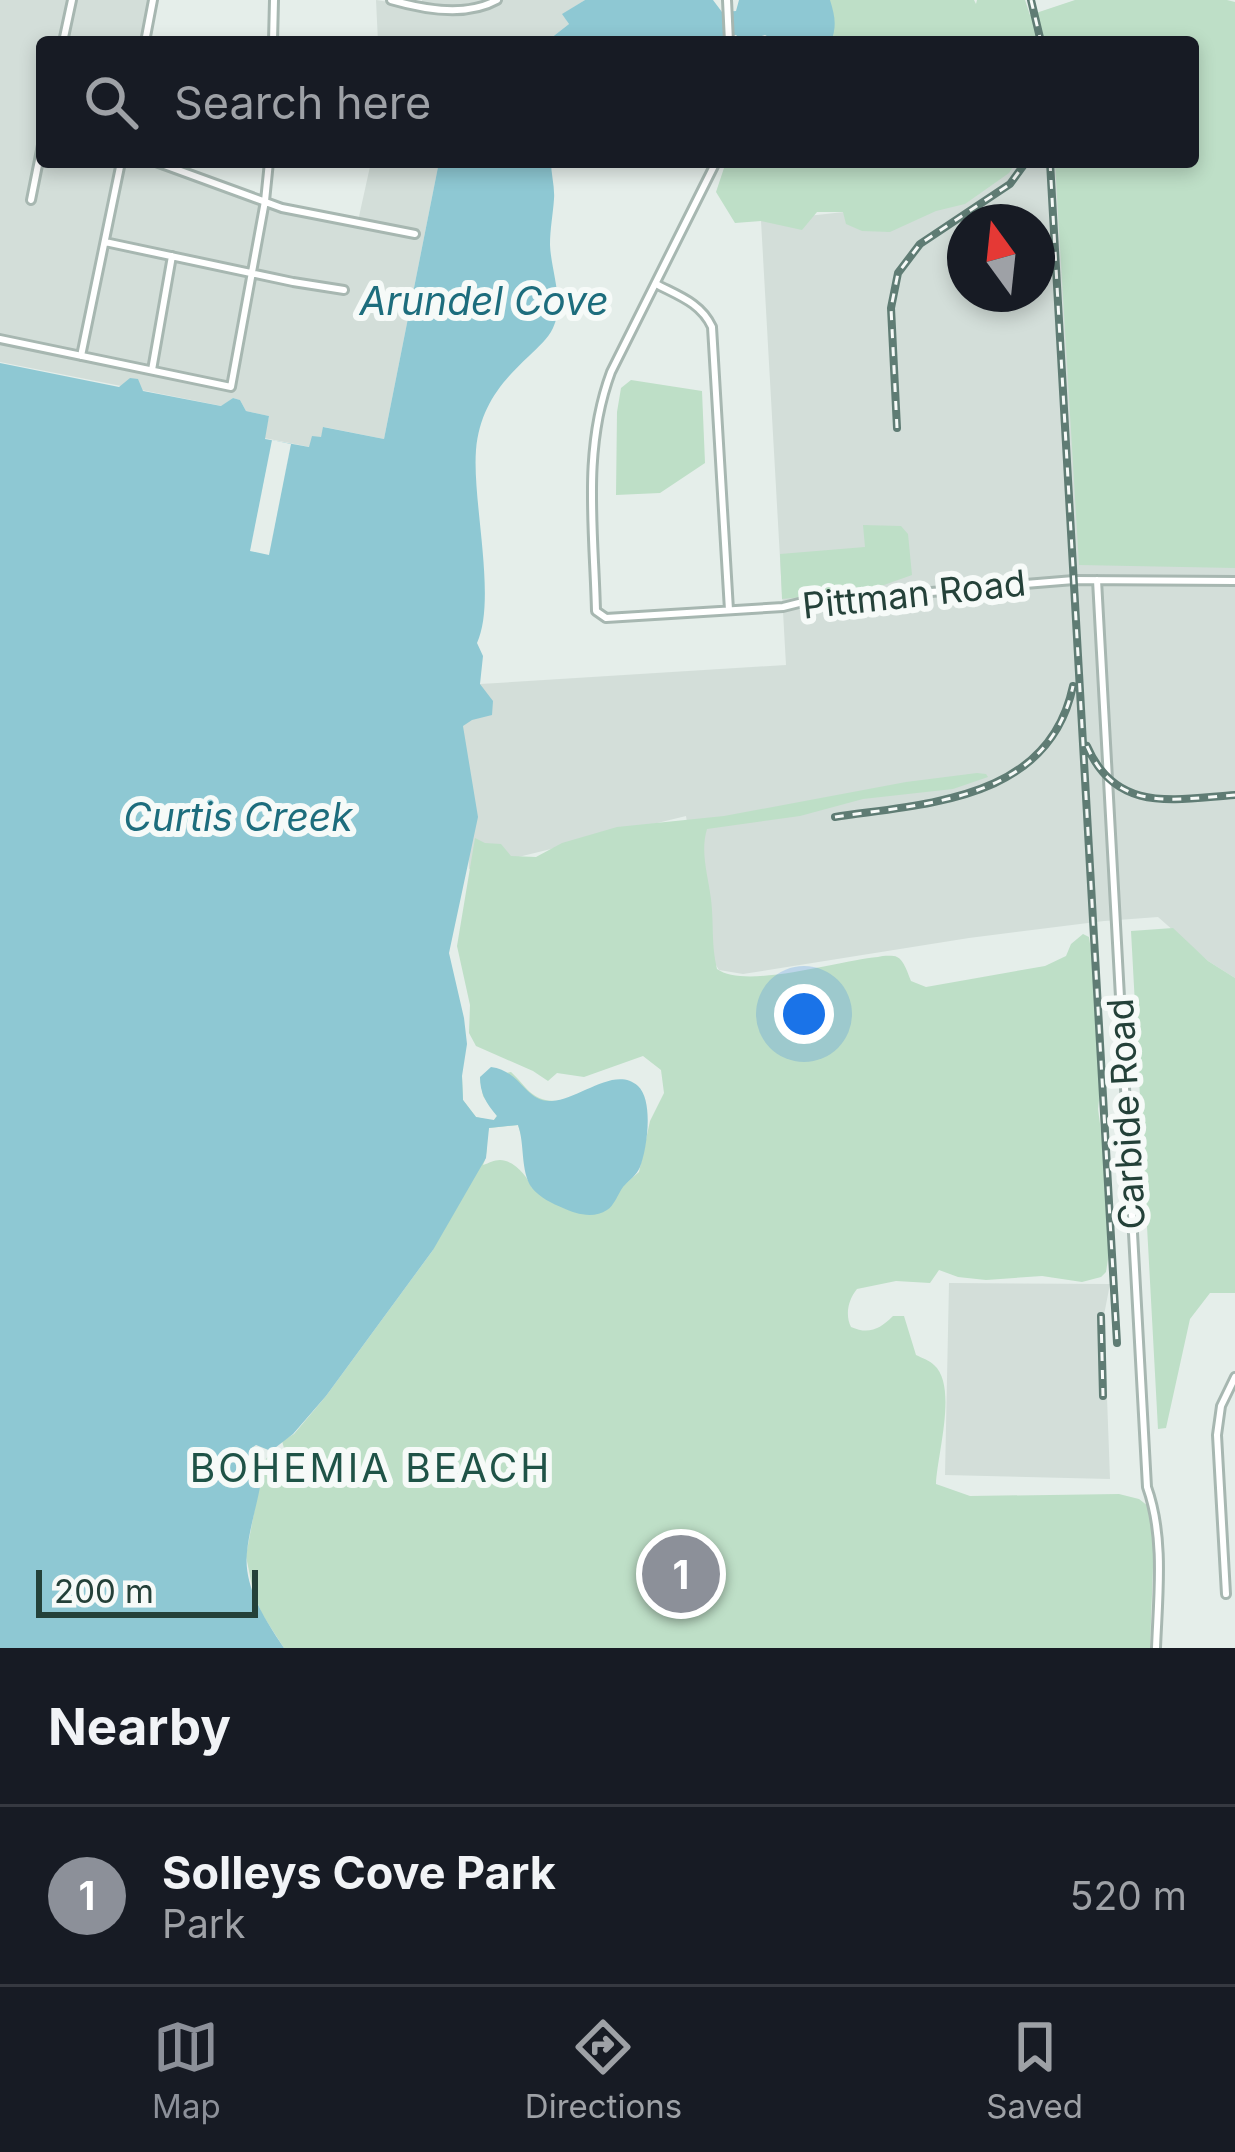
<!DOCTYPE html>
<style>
:root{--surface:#171b24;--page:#20242c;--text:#f1f3f6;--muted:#9ea1a6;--line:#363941;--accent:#8c9099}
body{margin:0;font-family:Inter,sans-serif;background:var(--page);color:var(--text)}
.compass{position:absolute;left:947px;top:204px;width:108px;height:108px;border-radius:50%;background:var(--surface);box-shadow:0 6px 18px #0003;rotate:345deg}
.scale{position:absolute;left:36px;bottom:30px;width:222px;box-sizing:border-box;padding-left:12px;border:6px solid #244139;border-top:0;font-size:33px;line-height:42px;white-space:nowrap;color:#244139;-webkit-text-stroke:9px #f6faf8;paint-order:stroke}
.you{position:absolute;left:804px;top:1014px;width:42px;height:42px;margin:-30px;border:9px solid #fff;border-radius:50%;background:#1a73e8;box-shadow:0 0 0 18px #1a73e833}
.badge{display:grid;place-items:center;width:78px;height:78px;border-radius:50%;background:var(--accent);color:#fff;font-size:39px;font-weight:700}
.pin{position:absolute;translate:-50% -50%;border:6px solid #fff;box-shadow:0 3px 12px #0006}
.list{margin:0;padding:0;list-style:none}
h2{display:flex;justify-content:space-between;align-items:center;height:156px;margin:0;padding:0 48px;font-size:51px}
h2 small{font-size:39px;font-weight:400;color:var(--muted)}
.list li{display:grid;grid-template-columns:78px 1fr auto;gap:36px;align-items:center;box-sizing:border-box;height:180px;padding:0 48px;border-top:3px solid var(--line)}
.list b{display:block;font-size:45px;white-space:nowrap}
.list p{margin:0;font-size:39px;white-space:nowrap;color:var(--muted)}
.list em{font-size:39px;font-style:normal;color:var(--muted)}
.icon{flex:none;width:66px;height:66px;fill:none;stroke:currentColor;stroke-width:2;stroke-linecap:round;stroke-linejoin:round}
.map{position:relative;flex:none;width:1235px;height:1648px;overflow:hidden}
.search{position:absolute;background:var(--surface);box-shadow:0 6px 18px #0003;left:36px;right:36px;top:36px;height:132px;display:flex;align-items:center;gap:30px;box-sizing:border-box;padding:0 42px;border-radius:12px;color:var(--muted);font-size:45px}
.sheet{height:336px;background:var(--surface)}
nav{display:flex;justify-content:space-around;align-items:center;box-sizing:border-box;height:168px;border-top:3px solid var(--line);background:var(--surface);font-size:33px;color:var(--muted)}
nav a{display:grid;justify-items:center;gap:6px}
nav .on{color:var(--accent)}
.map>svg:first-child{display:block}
</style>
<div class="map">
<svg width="1235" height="1648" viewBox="0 0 1235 1648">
<rect width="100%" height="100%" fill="#e5eeea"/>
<!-- built -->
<path fill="#d3ded9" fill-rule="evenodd" d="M0 0H153L145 42H42V162H156L282 208 358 221 371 162H439L384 439 324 427 321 437 310 447 264 438 269 416 246 411 240 400 233 398 222 406 0 362Z
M376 0 422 7V0H585L563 14 569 24 546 42H378Z
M1235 160V978L1208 961 1158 917 1104 921 969 938 743 974 719 970 705 947 686 816 469 869 463 726 480 684 786 665 761 221 844 212 976 162ZM965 222H1037V294H965Z
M949 1283 1110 1284 1104 1315 1110 1479 945 1475Z"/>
<!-- green -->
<path fill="#bedfc7" d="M809 0H974L976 4 977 0H1025L1030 15 1075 0H1227L1235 2V568L1079 565 1055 162H1193V42H830Z
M726 162H1016L1009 173 965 204 936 211 890 232 862 231 846 224 843 212H817L802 230 761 221 735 223 716 192Z
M631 380 702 391 705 463 660 493 616 495 617 412 621 388Z
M863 525 901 526 908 534 912 575 867 591 782 599 780 554 865 547Z
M977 773 986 774 988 777 953 789 863 799 800 816 707 829C700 852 708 875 711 899 714 923 711 945 717 969 746 990 840 960 878 957 882 956 893 955 897 957 904 960 908 974 911 981L926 987 1045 966 1066 956 1071 944 1083 934 1089 937 1094 971 1100 1091 1098 1109 1105 1161 1107 1212 1111 1240 1106 1272 1101 1277 1082 1282 1042 1276 986 1280 958 1277 939 1270 930 1283 896 1281 857 1289C848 1300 845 1315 851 1327 869 1335 880 1329 893 1316H904L916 1355C922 1358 929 1360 934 1365 958 1386 937 1455 936 1484L970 1496 1119 1494 1139 1499 1148 1506 1154 1540 1150 1648H284L262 1614 253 1591 246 1556 263 1464 271 1451 282 1452 284 1448 282 1441 294 1434 326 1396 433 1250 462 1076 463 1100 476 1117 493 1121 497 1116 483 1096 480 1077 511 1072C528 1088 531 1101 557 1101L523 1141 518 1125 489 1128C485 1140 489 1153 483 1165 489 1163 494 1160 500 1160 514 1160 528 1177 532 1188L625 1184 639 1172 650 1121 664 1093 661 1070 643 1056 584 1077 557 1073 548 1081 533 1071 476 1046 469 1033 470 1005 457 946 475 838 485 843 501 844 511 856 536 857 562 843 617 827 724 816 906 782Z
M1173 928 1208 961 1235 978V1293H1210L1190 1319 1166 1428 1158 1429 1131 931Z"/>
<!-- water -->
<path fill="#8ec8d3" d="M585 0H713L722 12 736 11 739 0H830C835 16 837 26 831 42H778L765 35 745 42 736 35H724L719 42H546L569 24 562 14Z
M439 162H551C551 174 555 187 554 199 553 214 550 229 550 245 551 271 565 303 553 328 548 339 538 347 529 356 500 383 480 408 476 450 472 502 497 599 477 643L483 656 480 684 493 701 492 715 472 720 463 726 478 817 449 953 464 1018 467 1044 462 1076 463 1100 476 1117 494 1120 497 1116C486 1103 480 1093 480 1077L491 1067C522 1071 525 1103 552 1101 580 1099 615 1065 638 1086 654 1101 647 1149 640 1167 637 1175 629 1180 623 1187 618 1194 614 1206 607 1210 594 1219 575 1214 563 1208 553 1204 539 1197 532 1188 520 1171 525 1144 518 1125L489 1128 486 1158 433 1250 326 1396 293 1434 271 1451 256 1445 250 1449 249 1469 260 1487C256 1508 249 1531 247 1552 243 1587 266 1621 284 1648H0V363L119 387 130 378 138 379 143 391 221 406 233 398 240 400 246 411 269 416 265 439 309 447 312 436 321 437 323 427 384 439Z"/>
<!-- pier -->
<path fill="#e5eeea" d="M272 440 291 444 269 555 250 551Z"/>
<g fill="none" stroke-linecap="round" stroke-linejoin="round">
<defs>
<path id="street" d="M391 0C422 9 467 17 497 0
M727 0 729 42
M63 42 72 0
M145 42 153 0
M273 42 274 0
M156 162 282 208 415 234
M716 162 611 372C582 450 594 529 596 611L606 618 783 607 799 603 1074 580 1235 581
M31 200 42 145
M105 242 293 282 344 290
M656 284C679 296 701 303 712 327L729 610
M0 339 231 387 265 201 269 162
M81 356 121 162
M152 370 172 256
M1097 580 1147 1487C1165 1537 1158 1596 1156 1648
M1226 1594 1217 1435 1221 1406 1235 1377"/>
</defs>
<!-- street casing -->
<use href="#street" stroke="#a7b7b1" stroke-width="12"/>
<!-- street -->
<use href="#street" stroke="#fff" stroke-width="6"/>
<defs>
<path id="rail" d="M1031 0 1041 42
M1050 162 1117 1343
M897 428 891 308 898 273 920 244 1010 184 1026 162
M1087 746C1116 814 1175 799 1235 795
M835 817C927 803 1049 801 1073 686
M1101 1316 1103 1396"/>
</defs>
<!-- rail casing -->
<use href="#rail" stroke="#5f7c74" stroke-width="8"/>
<!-- rail -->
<use href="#rail" stroke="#f6faf8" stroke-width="3" stroke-dasharray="9" stroke-linecap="butt"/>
</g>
<g text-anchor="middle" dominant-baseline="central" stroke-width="12" stroke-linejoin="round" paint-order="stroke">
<!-- street labels -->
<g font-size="36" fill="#244139" stroke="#f6faf8">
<text transform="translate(914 594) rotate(-6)">Pittman Road</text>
<text transform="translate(1126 1114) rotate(-93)">Carbide Road</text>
</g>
<!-- water labels -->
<g font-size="39" font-style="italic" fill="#1d6d7d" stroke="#f6faf8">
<text x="484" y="300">Arundel Cove</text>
<text x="238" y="816">Curtis Creek</text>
</g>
<!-- neighbourhood labels -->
<g font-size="39" letter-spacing="3" fill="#1f5347" stroke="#f6faf8">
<text x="371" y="1467">BOHEMIA BEACH</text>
</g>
</g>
</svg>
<svg class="compass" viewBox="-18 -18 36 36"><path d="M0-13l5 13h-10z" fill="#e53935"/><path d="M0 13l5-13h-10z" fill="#9ea1a6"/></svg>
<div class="scale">200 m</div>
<div class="you"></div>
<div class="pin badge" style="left:681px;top:1574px">1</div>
<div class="search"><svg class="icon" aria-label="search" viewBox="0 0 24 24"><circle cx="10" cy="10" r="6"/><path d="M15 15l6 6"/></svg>Search here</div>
</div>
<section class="sheet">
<h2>Nearby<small></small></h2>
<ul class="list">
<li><span class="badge">1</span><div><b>Solleys Cove Park</b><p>Park</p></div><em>520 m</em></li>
</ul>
</section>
<nav>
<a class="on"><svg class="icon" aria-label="map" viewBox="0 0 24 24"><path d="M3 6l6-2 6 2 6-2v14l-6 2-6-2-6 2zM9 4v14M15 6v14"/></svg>Map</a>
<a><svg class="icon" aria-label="directions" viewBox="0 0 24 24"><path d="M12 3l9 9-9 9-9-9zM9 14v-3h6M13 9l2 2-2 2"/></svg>Directions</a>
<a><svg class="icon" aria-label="saved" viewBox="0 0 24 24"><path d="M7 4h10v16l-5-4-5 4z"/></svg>Saved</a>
</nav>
